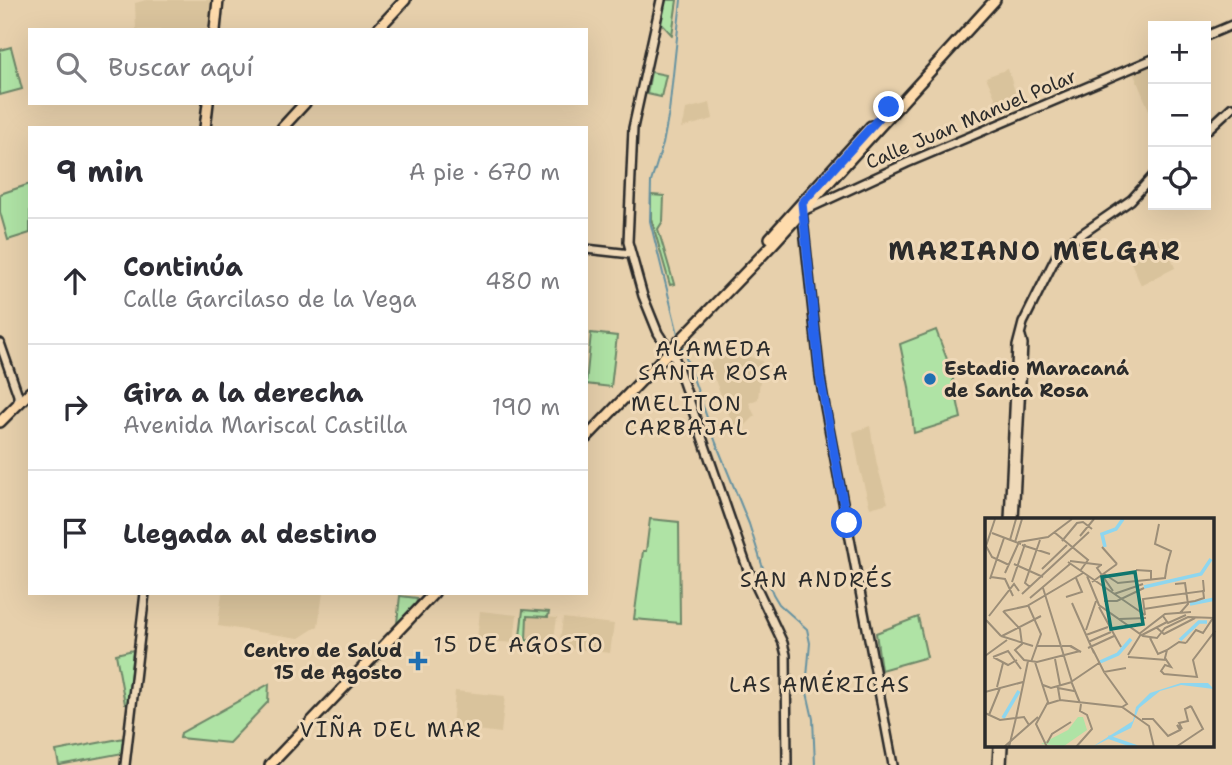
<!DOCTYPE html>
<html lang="es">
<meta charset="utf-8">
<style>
:root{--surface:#fff;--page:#f2f2f3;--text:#2b2b33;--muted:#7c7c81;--line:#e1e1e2}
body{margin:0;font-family:"Shantell Sans",sans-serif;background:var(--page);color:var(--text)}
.controls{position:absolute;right:21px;top:21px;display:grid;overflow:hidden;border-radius:0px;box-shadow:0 7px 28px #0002}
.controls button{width:63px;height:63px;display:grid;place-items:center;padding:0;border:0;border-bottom:2px solid var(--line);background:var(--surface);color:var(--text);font:35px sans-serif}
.stop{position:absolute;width:21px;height:21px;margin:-16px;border:5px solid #2563eb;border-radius:50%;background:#fff}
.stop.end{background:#2563eb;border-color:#fff;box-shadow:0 2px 7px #0008}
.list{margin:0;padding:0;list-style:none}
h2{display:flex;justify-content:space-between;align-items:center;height:91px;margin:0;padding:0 28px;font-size:30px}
h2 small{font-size:23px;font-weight:400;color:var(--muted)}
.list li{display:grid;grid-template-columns:46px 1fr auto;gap:21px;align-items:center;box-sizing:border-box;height:126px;padding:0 28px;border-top:2px solid var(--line)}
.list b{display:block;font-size:26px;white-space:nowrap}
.list p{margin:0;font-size:23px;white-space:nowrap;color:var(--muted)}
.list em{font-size:23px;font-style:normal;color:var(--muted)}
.icon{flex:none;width:38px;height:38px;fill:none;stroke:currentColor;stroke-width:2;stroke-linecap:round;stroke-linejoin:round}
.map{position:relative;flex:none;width:1232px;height:765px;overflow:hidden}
.search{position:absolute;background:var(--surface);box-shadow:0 7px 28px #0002;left:28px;top:28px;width:560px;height:77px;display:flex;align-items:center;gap:18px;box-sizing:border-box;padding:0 24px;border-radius:0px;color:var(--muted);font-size:26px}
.panel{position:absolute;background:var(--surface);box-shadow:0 7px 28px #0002;left:28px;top:126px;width:560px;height:469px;border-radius:0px}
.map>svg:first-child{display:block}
</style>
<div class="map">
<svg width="1232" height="765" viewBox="0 0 1232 765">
<rect width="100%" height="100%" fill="#e7d0ac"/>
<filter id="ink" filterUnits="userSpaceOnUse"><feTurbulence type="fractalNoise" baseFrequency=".0143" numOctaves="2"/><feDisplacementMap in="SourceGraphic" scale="14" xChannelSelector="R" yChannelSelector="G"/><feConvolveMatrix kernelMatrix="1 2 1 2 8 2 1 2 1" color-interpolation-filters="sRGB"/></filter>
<g filter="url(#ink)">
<!-- built -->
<path fill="#d9c39c" d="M146 0H214L210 30H136L135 3Z
M1153 63V116L1152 117 1133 72Z
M1008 69 1016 95 997 102 986 77Z
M710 103 713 119 681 128 684 121 686 109Z
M1164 237 1175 268 1141 285 1126 251Z
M734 352 762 361 758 399 749 403 755 416 737 434 708 363Z
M870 426 877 465 888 503 870 508 860 470 853 432Z
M222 593H323L318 626 299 638 218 626Z
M480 611 517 615 514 643 477 640Z
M527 615 557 618 553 644 526 640Z
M563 618 614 624 610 653 559 647Z
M455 691 505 696 501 733 452 727Z"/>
<!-- green -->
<path fill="#afe3a5" stroke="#6d8768" stroke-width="2" d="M664 0H677L672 35 660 22Z
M11 47 22 89 0 95V50Z
M651 72 666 75 661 97 647 94Z
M30 184V233L8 240 0 212V194Z
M651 195 664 196 663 221 658 229 674 284 670 285 651 218Z
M936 330 951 370 961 418 914 433 909 387 900 344Z
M591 333 617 336 611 387 586 384Z
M650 519 679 522 680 623 634 619 643 551H646Z
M400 596 417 598 416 607 400 624 397 623Z
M523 610 549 612 548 617 527 616 526 640 545 642 543 650 520 647 519 646Z
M918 617 927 657 881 670 876 633Z
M133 650 128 704H125L116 654Z
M269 684 268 702 229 743 180 738 181 733Z
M124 738 123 753 59 765 56 751Z"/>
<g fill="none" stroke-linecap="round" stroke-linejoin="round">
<!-- stream -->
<path stroke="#6692a1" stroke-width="2" d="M679 338 650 221 651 182 663 144 669 112 681 0
M681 344 716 443 749 524 762 565 773 594 779 604 807 629 810 643 806 688 813 719 815 765"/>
<defs>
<path id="minor" d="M661 0 633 128 628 242 643 296 658 333 675 359 747 567 783 643 786 655 787 765
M1206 36 1232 25
M1206 131 1232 107
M802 210 820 377 825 407 893 765
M803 211 907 163 1153 59
M586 249 631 254
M0 343 18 395V403
M1009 520 1017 346 1023 323 1060 249 1131 200 1153 176
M1014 520 1023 344 1021 336
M125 765 145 593
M997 765 998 746
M1002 765 1003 746"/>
<path id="major" d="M215 30 218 0
M377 30 405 0
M205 128 208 103
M282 128 305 103
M770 238 871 126
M0 422 30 392
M586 438 771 246 995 0
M270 765 434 593"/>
</defs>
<!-- minor casing -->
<use href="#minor" stroke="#2b2b2b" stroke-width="12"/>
<!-- major casing -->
<use href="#major" stroke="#2b2b2b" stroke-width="14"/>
<!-- minor -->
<use href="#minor" stroke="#efd9b8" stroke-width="7"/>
<!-- major -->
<use href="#major" stroke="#fedbac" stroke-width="9"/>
</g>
</g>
<g fill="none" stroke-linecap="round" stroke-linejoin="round" filter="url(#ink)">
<!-- route -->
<path stroke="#2563eb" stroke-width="9" d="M847 523 820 377 802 203 889 107"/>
</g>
<!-- markers -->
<g fill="#1f6fb2" stroke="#efd9b8" stroke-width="2.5">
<circle cx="930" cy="379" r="7"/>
<path d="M414.5 650.5h7v7h7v7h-7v7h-7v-7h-7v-7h7z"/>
</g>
<g text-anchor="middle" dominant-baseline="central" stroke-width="6" stroke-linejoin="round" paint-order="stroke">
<!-- street labels -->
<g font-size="19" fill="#2b2b2b" stroke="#efd9b8">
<text transform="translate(971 119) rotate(-23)">Calle Juan Manuel Polar</text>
</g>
<!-- poi labels -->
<g font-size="19" font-weight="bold" fill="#2b2b2b" stroke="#efd9b8" text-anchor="start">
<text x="944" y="368">Estadio Maracaná<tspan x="944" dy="22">de Santa Rosa</tspan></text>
<text x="402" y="650" text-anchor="end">Centro de Salud<tspan x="402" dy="22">15 de Agosto</tspan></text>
</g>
<!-- neighbourhood labels -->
<g font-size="21" letter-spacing="2" fill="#2b2b2b" stroke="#efd9b8">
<text x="714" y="349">ALAMEDA<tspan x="714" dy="24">SANTA ROSA</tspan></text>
<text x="687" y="404">MELITON<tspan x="687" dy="24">CARBAJAL</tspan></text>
<text x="817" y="580">SAN ANDRÉS</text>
<text x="519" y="645">15 DE AGOSTO</text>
<text x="820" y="685">LAS AMÉRICAS</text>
<text x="391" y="730">VIÑA DEL MAR</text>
</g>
<!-- district labels -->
<g font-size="26" font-weight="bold" letter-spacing="2" fill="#2b2b2b" stroke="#efd9b8">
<text x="1035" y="250">MARIANO MELGAR</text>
</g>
</g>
<!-- overview -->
<g transform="translate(985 518)">
<rect width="229" height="229" fill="#e7d0ac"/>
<path d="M93 199H98L102 212 79 228 56 226 83 212Z" fill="#afe3a5"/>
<path d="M196 165H223L229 171 196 167 175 173 154 190 146 210 107 229 148 203 151 189 165 175Z" fill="#8ed6ef"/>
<path fill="none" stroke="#8ed6ef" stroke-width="3.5" d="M120 29 117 16 131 11 138 1M159 69 216 56 226 41M205 86 230 81M195 122 214 104H222M115 144 133 136 146 121M18 200 34 173M123 219 152 229"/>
<path fill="none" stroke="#9c8e78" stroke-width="2" d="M10 1 1 28 7 39 24 47M174 6 170 26 186 33 182 47M69 14 103 42 95 53M7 15 36 26M95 18 109 1M25 22 31 1M77 23 92 5 98 4 107 11M30 24 37 1M37 27 65 36M117 29 132 46M85 43 117 47M83 44 160 97M29 46 58 59M116 47 112 50 128 73M57 51 82 27M151 52 166 53V62M20 55 34 24 63 19 87 1M119 56 133 65 180 60 182 47M102 58 114 87 158 118 172 120 180 110 203 99 230 100M6 59 20 61 28 78M5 61 19 20M27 64 40 26M107 64 132 46M190 66 200 65 203 86 195 95M45 69 40 65 55 22M58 70 87 164M37 76 104 14M129 76 158 66M81 79 97 74 91 60M45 80 85 46M119 83H132L159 70M87 85 109 135M43 87 56 116 46 144M114 89 136 129M159 91 210 83 219 80 218 72M18 93 35 111 37 126 30 132 39 142 52 144 95 133M19 93 42 88 98 55M160 97 158 81 219 73 218 62M4 98 29 66 34 73M178 98 183 105 201 97M134 101 161 100M1 102 16 118M172 110 179 116 210 100M101 112 111 83M154 116 180 96 206 94M101 117 123 109M157 117 182 104M16 118 48 128M17 118 56 98M165 120 173 136 182 132 180 140 186 149 180 147 176 153 179 156 212 159 208 142 230 113M103 124 126 114M201 125 211 112 218 115 228 100M52 128H75M77 128H86L96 134 85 128ZM103 130 129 118M108 132 119 154 141 150M182 132 194 124 201 125M143 137 156 116M0 138 22 122M8 139 23 133 36 151M8 139 23 147 32 142M143 139 182 142M70 141 75 167M43 143 31 200 39 199 44 207M50 144 63 184 51 206 62 229M119 154 142 186 137 189M86 163 95 185M86 164 114 145M58 167 66 170 87 164M12 169 18 145M0 174 38 164M75 182 73 170 89 173M62 186 75 182 137 189 164 208 169 229M0 195 15 202 31 200 24 229M4 197 15 170M157 201H168L183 218 195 212 192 207 197 211 194 205 203 203 200 191 206 188M62 225 67 216 86 204M19 229 53 199M91 229 107 211 102 197 95 193 96 186M191 229 218 211 206 188"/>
<path fill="#0f766e" fill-opacity="0.15" stroke="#0f766e" stroke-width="3.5" d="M150 54 158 106 126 111 117 59Z"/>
<rect width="229" height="229" fill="none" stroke="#2b2b2b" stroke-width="3.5"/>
</g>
</svg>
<div class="controls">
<button>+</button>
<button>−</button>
<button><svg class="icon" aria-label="locate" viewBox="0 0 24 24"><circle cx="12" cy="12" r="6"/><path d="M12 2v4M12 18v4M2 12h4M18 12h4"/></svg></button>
</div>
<div class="stop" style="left:847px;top:523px"></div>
<div class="stop end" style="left:889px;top:107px"></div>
<div class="search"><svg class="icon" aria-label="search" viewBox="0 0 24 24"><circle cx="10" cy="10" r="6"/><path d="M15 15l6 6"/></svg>Buscar aquí</div>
<section class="panel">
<h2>9 min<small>A pie · 670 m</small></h2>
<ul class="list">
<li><svg class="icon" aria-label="ahead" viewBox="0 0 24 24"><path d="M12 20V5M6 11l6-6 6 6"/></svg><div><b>Continúa</b><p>Calle Garcilaso de la Vega</p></div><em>480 m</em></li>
<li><svg class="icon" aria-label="right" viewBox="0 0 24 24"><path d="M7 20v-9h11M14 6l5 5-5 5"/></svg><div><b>Gira a la derecha</b><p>Avenida Mariscal Castilla</p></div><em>190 m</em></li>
<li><svg class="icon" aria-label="arrive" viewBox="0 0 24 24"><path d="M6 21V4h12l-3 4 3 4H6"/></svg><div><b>Llegada al destino</b></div></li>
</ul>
</section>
</div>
